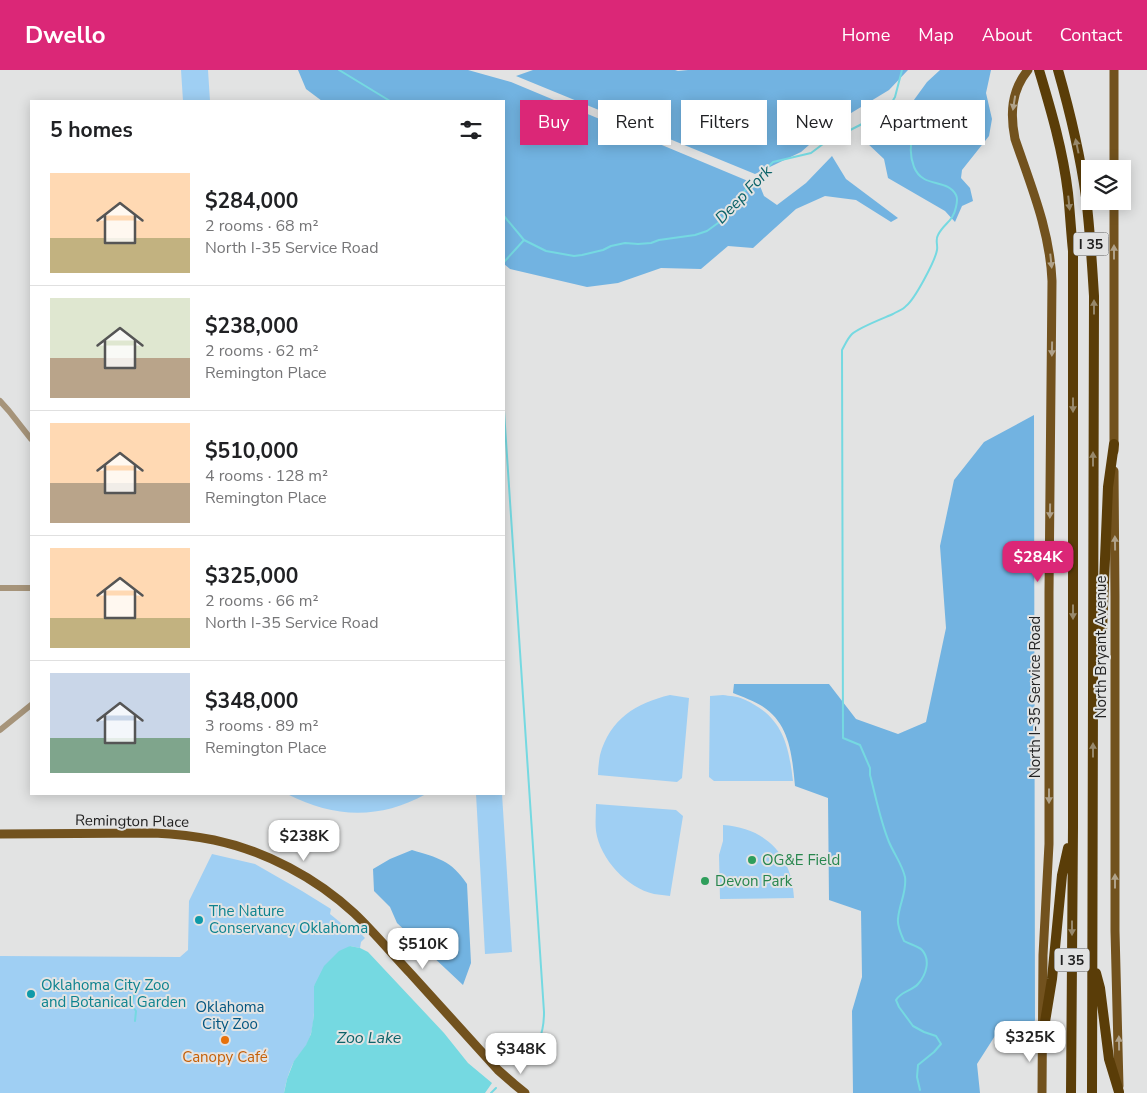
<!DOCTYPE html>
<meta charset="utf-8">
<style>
:root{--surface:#fff;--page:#f6f6f6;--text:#202124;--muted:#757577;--line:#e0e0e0;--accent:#db2777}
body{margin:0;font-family:"Nunito Sans",sans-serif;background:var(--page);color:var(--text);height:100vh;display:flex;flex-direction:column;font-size:19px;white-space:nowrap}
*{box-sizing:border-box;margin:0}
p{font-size:16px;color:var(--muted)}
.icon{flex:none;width:28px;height:28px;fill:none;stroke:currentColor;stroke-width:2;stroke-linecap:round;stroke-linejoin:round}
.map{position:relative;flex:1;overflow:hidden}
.details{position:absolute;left:30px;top:30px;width:475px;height:695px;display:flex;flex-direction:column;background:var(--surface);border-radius:0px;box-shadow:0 2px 12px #0003}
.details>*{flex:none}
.guide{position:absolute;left:520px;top:30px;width:475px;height:45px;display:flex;gap:10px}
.tools{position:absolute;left:1081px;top:90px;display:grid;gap:10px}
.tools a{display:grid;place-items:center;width:50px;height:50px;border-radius:0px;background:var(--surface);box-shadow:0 2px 12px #0003;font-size:25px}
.price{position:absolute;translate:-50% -42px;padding:0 11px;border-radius:10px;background:#fff;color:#222;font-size:16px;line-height:32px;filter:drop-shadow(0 1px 2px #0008)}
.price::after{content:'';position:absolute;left:50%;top:30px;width:15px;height:11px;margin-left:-8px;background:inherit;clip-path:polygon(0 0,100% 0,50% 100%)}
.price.selected{background:var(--accent);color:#fff}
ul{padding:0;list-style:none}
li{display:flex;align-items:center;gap:15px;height:125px;padding:0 20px}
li+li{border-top:1px solid var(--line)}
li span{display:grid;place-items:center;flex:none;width:140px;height:100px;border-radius:0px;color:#555}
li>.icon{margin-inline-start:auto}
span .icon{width:60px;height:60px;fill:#fffc;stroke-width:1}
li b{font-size:21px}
h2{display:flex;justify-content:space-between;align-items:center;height:60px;padding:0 20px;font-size:21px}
.pill{padding:0 18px;border-radius:0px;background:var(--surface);box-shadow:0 2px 12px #0003;font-size:18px;line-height:45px}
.pill.selected{background:var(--accent);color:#fff}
header{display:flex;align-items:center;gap:30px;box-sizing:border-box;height:70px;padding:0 25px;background:var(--accent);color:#fff}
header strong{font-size:24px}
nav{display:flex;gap:28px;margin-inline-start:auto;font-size:18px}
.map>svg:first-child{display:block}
.green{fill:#9fcff3}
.forest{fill:#72b3e1}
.water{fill:#75d9e1}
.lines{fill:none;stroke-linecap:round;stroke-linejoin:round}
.stream{stroke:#75d9e1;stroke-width:2}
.minor{stroke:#a6947a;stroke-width:6}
.major{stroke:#72521e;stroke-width:9}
.highway{stroke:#5a3d08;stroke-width:10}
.oneway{fill:#b0a28a}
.oneway2{fill:#97886b}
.leisure-dot{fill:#2e9e5b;stroke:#e2e3e3;stroke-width:2}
.culture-dot{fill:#0f9aa8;stroke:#e2e3e3;stroke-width:2}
.food-dot{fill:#e8710a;stroke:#e2e3e3;stroke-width:2}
.labels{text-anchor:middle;stroke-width:4;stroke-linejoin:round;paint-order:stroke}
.shield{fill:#e2e3e3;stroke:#5b5b5b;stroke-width:1}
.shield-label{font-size:14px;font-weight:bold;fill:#212121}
.street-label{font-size:15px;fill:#212121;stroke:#e2e3e3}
.leisure-label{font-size:15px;fill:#27864d;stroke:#e2e3e3;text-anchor:start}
.culture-label{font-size:15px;fill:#0d838f;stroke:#e2e3e3;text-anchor:start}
.park-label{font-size:15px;fill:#035681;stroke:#e2e3e3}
.food-label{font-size:15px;fill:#c56008;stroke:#e2e3e3}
.water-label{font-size:16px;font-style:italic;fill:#0c6369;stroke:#e2e3e3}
</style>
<header>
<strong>Dwello</strong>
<nav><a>Home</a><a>Map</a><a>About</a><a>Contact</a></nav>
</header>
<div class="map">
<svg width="1147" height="1023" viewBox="0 0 1147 1023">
<rect width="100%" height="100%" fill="#e2e3e3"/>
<path class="green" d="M181 0H208L210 31H183Z
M670 625 689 628 682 708 677 712 598 705C598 698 599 691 600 685 610 649 636 633 670 625Z
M723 625C729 626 737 626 743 629 746 630 750 632 753 634 784 651 789 678 793 711H714L709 707 710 626Z
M287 724H426C379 750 334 748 287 724Z
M476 724H502L512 882 485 884Z
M596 734 676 740 683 746 670 826C665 825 659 825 654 824 627 818 600 789 596 761 595 752 596 743 596 734Z
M723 755C766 758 792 785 794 828L720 829 719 785 723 771Z
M212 784 255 794 302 821 331 839 330 844 352 862 357 860 365 868 361 872 360 878 350 876 314 916C314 935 316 956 307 974 304 980 299 984 295 990 289 1000 286 1012 284 1023H0V886L180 887 188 880 189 831Z"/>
<path class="forest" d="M298 0H468L511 12 760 116 764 126 777 135 806 113 832 86 846 109 898 148 891 152 856 130 825 126 796 139 753 178 728 176 701 199 661 198 618 213 587 217 510 199 504 194V31H322L306 19Z
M533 0H675L678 1 688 0H908L889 20 833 54 801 82 755 104 516 6Z
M940 0H991L986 23 992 49 989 66 962 100 961 108 970 118 973 131 962 136 955 152 945 141 888 108 884 89 866 72 911 34 927 12Z
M1034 345 1035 950 1029 965 1021 966 1017 958H1000L977 994 980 1023H853L852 941 862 907 861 841 829 830 828 728 795 716C792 685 790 654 762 636 754 631 743 627 733 623L734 614H829L856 649 898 664 926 652 946 558 940 476 954 410 984 372Z
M412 780C438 788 451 790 467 814L471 893 463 915 397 853 390 837 374 821 373 799 390 789Z"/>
<path class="water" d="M350 876 360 878 368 882 444 963 468 993 492 1013 485 1023H284L287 1009 294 991 306 975 311 964 314 945V916L324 896 339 881Z"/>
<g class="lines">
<path class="stream" d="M339 0 390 31
M889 37 892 43 909 45C911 47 913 49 914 51 916 58 913 64 912 70 910 78 911 89 914 97 923 119 947 108 956 125 958 129 957 133 956 137 953 152 944 153 938 165 935 170 938 175 937 180 935 191 915 229 906 236 903 240 897 241 893 244 884 248 858 258 852 264 847 269 845 275 842 280L843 668 860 675 870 698V705C876 727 880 750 889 772 894 784 902 794 905 807 907 822 899 834 898 849 897 856 901 864 904 871 909 874 918 876 922 880 931 890 926 905 918 914 912 921 901 921 896 930L899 937 913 956 924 962 936 966 941 974 934 982 918 995 917 1007 920 1020
M504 146 524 170 546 181 574 186 582 185 603 180 611 176 625 173 638 174 651 173 659 170 695 165 707 161 718 153 734 136 742 124 750 114 773 92 811 83 823 74 862 54 889 37 895 27 902 0
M504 192 524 170
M504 341 544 942C544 959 540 976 527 988
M135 951 136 941 133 937 132 933 136 916
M491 1023 496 1018"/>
<path class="minor" d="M0 331 9 341 31 369
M0 518H31
M0 660 31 635"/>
<path class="major" d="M1028 0C1011 21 1010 44 1015 69 1031 116 1050 161 1052 211L1049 522V774L1043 885 1042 1023
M1114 99V0
M1114 381V131
M1114 401 1115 526V861L1119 1016
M0 764 154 763C174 764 194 766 214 770 266 781 316 808 354 843 374 862 392 884 411 904 440 936 469 968 498 1000L514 1014 525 1023"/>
<path class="highway" d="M1039 0C1051 40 1063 81 1068 123 1070 142 1071 162 1073 181V757L1071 1023
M1058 0C1070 42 1080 84 1086 127 1090 160 1092 193 1094 226L1092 1023
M1098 585 1102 561 1108 417 1114 374
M1096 903 1100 918 1109 989 1119 1022
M1043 964 1052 909 1062 805 1068 778"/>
</g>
<defs><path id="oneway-solid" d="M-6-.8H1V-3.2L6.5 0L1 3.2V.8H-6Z" transform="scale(1.25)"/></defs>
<g class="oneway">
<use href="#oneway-solid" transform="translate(1014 33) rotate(99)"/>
<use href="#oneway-solid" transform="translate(1114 182) rotate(-90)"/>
<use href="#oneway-solid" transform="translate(1051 191) rotate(84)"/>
<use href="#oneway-solid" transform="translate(1052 279) rotate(91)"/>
<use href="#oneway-solid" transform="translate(1050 441) rotate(91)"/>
<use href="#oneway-solid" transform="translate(1115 473) rotate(-91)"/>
<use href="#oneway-solid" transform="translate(1049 726) rotate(90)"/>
<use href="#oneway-solid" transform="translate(1115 811) rotate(-90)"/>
<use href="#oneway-solid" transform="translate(1119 973) rotate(-91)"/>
</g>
<g class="oneway2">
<use href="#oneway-solid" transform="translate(1077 76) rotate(-102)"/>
<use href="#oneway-solid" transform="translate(1069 133) rotate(84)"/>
<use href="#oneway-solid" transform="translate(1094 237) rotate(-90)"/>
<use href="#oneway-solid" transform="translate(1073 335) rotate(90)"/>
<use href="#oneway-solid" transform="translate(1093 389) rotate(-90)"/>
<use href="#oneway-solid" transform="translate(1073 542) rotate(90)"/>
<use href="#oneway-solid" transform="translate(1093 680) rotate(-90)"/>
<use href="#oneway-solid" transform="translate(1072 858) rotate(90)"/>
</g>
<g class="leisure-dot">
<circle cx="752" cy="790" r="5"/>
<circle cx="705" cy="811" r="5"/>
</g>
<g class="culture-dot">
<circle cx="199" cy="850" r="5"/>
<circle cx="31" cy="924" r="5"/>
</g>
<circle class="food-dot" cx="225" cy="970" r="5"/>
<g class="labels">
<g class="shield">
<rect x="1073.5" y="162.5" width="35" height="23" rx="4"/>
<rect x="1054.5" y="878.5" width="35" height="23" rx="4"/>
</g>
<g class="shield-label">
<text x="1091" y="179">I 35</text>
<text x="1072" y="895">I 35</text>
</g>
<g class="street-label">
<text transform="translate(1101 577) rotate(-90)" y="5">North Bryant Avenue</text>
<text transform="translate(1035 627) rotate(-90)" y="5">North I-35 Service Road</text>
<text transform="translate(132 751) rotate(1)" y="5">Remington Place</text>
</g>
<g class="leisure-label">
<text x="762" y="795">OG&amp;E Field</text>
<text x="715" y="816">Devon Park</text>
</g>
<g class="culture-label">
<text x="209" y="846">The Nature<tspan x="209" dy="17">Conservancy Oklahoma</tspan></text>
<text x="41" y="920">Oklahoma City Zoo<tspan x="41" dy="17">and Botanical Garden</tspan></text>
</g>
<g class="park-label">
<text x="230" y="942">Oklahoma<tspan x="230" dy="17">City Zoo</tspan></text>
</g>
<g class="food-label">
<text x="225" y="992">Canopy Café</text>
</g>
<g class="water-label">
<text transform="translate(743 124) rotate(-46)" y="6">Deep Fork</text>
<text x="369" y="973">Zoo Lake</text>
</g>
</g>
</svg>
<div class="tools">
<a><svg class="icon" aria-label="layers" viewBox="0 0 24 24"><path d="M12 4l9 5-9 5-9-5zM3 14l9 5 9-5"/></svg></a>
</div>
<b class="price selected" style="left:1038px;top:513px">$284K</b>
<b class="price" style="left:304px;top:792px">$238K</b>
<b class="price" style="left:423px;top:900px">$510K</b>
<b class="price" style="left:1030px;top:993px">$325K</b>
<b class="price" style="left:521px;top:1005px">$348K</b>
<div class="guide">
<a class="pill selected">Buy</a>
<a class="pill">Rent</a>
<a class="pill">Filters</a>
<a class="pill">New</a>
<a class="pill">Apartment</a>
</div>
<section class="details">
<h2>5 homes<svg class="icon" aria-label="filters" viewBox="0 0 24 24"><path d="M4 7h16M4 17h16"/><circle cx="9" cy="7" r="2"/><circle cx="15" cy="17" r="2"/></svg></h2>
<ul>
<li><span style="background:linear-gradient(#ffd9b3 65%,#c2b280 0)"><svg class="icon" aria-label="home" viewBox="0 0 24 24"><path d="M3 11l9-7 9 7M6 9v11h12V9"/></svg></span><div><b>$284,000</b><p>2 rooms · 68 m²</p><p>North I-35 Service Road</p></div></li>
<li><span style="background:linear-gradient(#dfe7d0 60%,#b9a48a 0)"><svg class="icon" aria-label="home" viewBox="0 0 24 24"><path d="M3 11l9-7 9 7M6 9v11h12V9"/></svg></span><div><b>$238,000</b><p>2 rooms · 62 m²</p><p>Remington Place</p></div></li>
<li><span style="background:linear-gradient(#ffd9b3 60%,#b9a48a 0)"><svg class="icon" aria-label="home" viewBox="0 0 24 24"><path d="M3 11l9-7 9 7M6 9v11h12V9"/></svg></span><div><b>$510,000</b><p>4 rooms · 128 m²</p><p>Remington Place</p></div></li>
<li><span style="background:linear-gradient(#ffd9b3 70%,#c2b280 0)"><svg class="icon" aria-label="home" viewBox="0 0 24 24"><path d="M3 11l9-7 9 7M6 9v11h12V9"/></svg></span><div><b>$325,000</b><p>2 rooms · 66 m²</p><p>North I-35 Service Road</p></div></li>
<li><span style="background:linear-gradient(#c9d6e8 65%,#7fa58c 0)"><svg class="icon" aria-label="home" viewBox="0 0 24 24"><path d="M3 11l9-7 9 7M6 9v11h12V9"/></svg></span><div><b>$348,000</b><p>3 rooms · 89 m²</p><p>Remington Place</p></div></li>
</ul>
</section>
</div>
